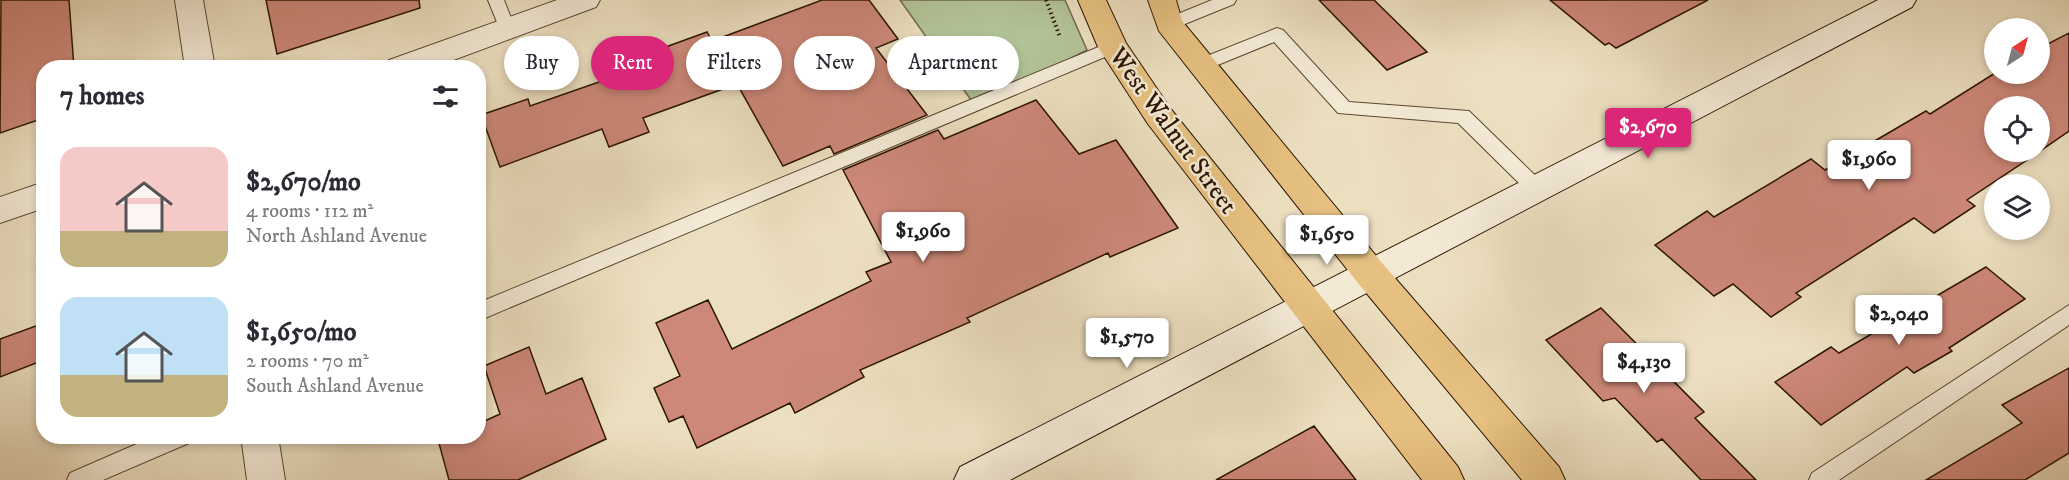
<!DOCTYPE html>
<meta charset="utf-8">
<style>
:root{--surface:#fff;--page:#f2f2f3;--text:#2b2b33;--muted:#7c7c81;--accent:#db2777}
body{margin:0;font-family:"IM FELL DW Pica",serif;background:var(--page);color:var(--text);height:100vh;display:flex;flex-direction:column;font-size:22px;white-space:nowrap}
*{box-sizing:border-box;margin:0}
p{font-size:20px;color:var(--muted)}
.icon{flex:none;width:33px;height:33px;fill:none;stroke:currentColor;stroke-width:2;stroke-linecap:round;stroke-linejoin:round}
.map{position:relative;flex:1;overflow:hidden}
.panel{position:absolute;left:36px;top:60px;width:450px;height:384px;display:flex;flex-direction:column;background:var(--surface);border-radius:24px;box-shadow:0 3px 9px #0003}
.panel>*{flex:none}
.guide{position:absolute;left:504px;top:36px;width:570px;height:54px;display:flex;gap:12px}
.needle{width:39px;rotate:36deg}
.tools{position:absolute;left:1984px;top:18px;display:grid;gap:12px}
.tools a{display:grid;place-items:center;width:66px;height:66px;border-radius:50%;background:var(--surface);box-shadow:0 3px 9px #0003;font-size:30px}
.price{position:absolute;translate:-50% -51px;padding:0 14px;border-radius:6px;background:#fff;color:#222;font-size:20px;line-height:39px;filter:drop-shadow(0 2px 3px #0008)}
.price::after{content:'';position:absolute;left:50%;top:36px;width:18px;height:14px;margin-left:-9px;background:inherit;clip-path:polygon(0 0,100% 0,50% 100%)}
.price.active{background:var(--accent);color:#fff}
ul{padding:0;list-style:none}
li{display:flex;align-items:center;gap:18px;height:150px;padding:0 24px}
li span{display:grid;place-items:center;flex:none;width:168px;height:120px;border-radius:18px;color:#555}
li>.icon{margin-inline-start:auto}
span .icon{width:72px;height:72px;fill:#fffc;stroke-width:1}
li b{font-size:26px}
h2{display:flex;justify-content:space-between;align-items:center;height:72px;padding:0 24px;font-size:26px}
.pill{padding:0 21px;border-radius:27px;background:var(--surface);box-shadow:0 3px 9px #0003;font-size:21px;line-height:54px}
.pill.active{background:var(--accent);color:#fff}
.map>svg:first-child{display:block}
.green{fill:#b2c397;stroke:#6f6c4c;stroke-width:1.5}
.building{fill:#cd8879;stroke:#2c1500;stroke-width:1.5}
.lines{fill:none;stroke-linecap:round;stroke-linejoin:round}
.lane-casing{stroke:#5c4830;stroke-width:2}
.street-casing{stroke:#5c4830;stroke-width:2}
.secondary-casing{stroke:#2c1500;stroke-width:2}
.primary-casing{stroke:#2c1500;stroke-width:2}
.path{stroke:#2c1500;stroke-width:4;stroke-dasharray:1.5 3;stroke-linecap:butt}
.lane{fill:#f3ead6;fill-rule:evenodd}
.street{fill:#f3ead6;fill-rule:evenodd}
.secondary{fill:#f3ead6;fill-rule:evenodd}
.primary{fill:#e6c080;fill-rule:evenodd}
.labels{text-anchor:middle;stroke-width:5;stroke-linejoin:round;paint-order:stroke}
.street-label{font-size:26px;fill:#2c1500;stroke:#f3ead6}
</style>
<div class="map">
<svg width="2069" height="480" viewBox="0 0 2069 480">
<rect width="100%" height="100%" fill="#ecdfc0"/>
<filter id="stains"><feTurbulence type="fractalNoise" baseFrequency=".00333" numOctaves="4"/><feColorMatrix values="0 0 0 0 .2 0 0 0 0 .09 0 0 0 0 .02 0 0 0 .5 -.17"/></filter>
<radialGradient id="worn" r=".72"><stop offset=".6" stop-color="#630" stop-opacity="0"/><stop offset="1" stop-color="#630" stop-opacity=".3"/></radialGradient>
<path class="green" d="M900 0H1065L1087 50 1040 74 971 100Z"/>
<path class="building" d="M1 0H69L74 68H44V118L0 133Z
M266 0H419L420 8 277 54Z
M822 0H869L898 39 876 48 927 115 834 154 830 146 783 166 737 84 643 118 649 132 609 147 602 129 500 167 481 115 528 99 530 106 668 58 663 48 707 32 712 41Z
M1319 0H1374L1427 52 1387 70Z
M1550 0H1708L1616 48 1609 43 1605 45Z
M2069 33V131L2040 151V106H1995V152H2039L1967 200 1975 206 1934 233 1914 218 1796 293 1801 297 1771 317 1733 284 1714 296 1655 245 1707 211 1714 217 1811 159 1825 170 1926 111 1930 114 1995 73 2040 74V48Z
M1036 100 1079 154 1116 140 1178 228 1110 257 1108 253 967 318 970 322 860 370 864 377 795 413 790 403 697 448 683 416 669 422 654 388 680 376 656 323 708 300 732 349 871 281 866 272 891 262 843 170 938 130 944 139Z
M1986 267 2025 299 1949 348 1952 351 1914 373 1907 367 1821 425 1775 382 1831 347 1839 353Z
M1601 308 1704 412 1695 418 1756 480H1701L1662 439 1657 442 1615 398 1603 401 1546 340Z
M44 323V360L0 377V339Z
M529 347 546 394 582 378 606 439 518 480H449L437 436H478V424L500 414 484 366Z
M2069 368V453L2025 480H1926L2022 423 2002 405Z
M1314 426 1356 480H1216Z"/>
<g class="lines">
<defs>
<path id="lane" d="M488 0H504L515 28 513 32H501Z
M1212 0H1236L1234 4 1175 28H1163L1161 24 1163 20Z
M1277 28 1283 30 1349 102 1469 111 1544 184 1546 189 1544 194 1537 196 1530 194 1458 123 1338 113 1274 42 1203 71 1197 70 1194 65 1197 60Z
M1113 41 1122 47 1119 51 478 321V303Z
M2069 305V325L1839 480H1809L1812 473Z
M155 436H192L189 443 103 480H67L70 473Z"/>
<path id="street" d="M175 0H203L215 68H185Z
M557 0H600L596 7 432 68H385L389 60Z
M44 182V208L0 223V197Z
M241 436H278L285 480H247Z"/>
<path id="secondary" d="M1878 0H1916L1912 7 1010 480H954L960 467Z"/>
<path id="primary" d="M1078 0H1106L1126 43 1170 108 1458 467 1464 480H1422L1148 124 1098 47Z
M1148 0H1176L1182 21 1382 263 1559 467 1565 480H1522L1358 283 1159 31Z"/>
</defs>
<use href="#lane" class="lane-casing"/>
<use href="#street" class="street-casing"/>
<use href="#secondary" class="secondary-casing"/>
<use href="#primary" class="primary-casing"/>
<path class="path" d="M1046 0 1060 37"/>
<use href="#lane" class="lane"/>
<use href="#street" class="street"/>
<use href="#secondary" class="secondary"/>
<use href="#primary" class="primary"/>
</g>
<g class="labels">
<g class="street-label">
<text transform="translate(1174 130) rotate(54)" y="9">West Walnut Street</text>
</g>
</g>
<rect width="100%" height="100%" filter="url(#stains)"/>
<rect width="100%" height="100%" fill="url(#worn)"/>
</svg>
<div class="tools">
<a><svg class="needle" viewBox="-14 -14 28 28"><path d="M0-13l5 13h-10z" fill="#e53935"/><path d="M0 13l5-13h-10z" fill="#7c7c81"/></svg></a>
<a><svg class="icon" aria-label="locate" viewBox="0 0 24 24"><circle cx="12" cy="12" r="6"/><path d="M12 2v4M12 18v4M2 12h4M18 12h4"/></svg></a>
<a><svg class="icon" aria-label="layers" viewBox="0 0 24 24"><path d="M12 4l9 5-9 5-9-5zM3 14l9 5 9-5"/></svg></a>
</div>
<b class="price active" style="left:1648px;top:159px">$2,670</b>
<b class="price" style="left:1869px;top:191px">$1,960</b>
<b class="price" style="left:923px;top:263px">$1,960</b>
<b class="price" style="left:1327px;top:266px">$1,650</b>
<b class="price" style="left:1899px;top:346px">$2,040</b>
<b class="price" style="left:1127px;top:369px">$1,570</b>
<b class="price" style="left:1644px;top:394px">$4,130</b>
<div class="guide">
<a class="pill">Buy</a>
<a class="pill active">Rent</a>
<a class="pill">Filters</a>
<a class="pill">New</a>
<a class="pill">Apartment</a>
</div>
<section class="panel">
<h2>7 homes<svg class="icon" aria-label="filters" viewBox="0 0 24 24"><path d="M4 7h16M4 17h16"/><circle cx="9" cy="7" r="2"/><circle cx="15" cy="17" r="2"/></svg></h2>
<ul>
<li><span style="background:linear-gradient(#f6c9c9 70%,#c2b280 0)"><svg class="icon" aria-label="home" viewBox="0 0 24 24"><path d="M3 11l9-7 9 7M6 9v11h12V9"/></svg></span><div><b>$2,670/mo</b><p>4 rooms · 112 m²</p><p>North Ashland Avenue</p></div></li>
<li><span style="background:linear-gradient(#bfe0f5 65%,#c2b280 0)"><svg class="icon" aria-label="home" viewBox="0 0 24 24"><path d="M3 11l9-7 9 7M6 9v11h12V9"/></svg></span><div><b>$1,650/mo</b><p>2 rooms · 70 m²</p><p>South Ashland Avenue</p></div></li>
</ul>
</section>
</div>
